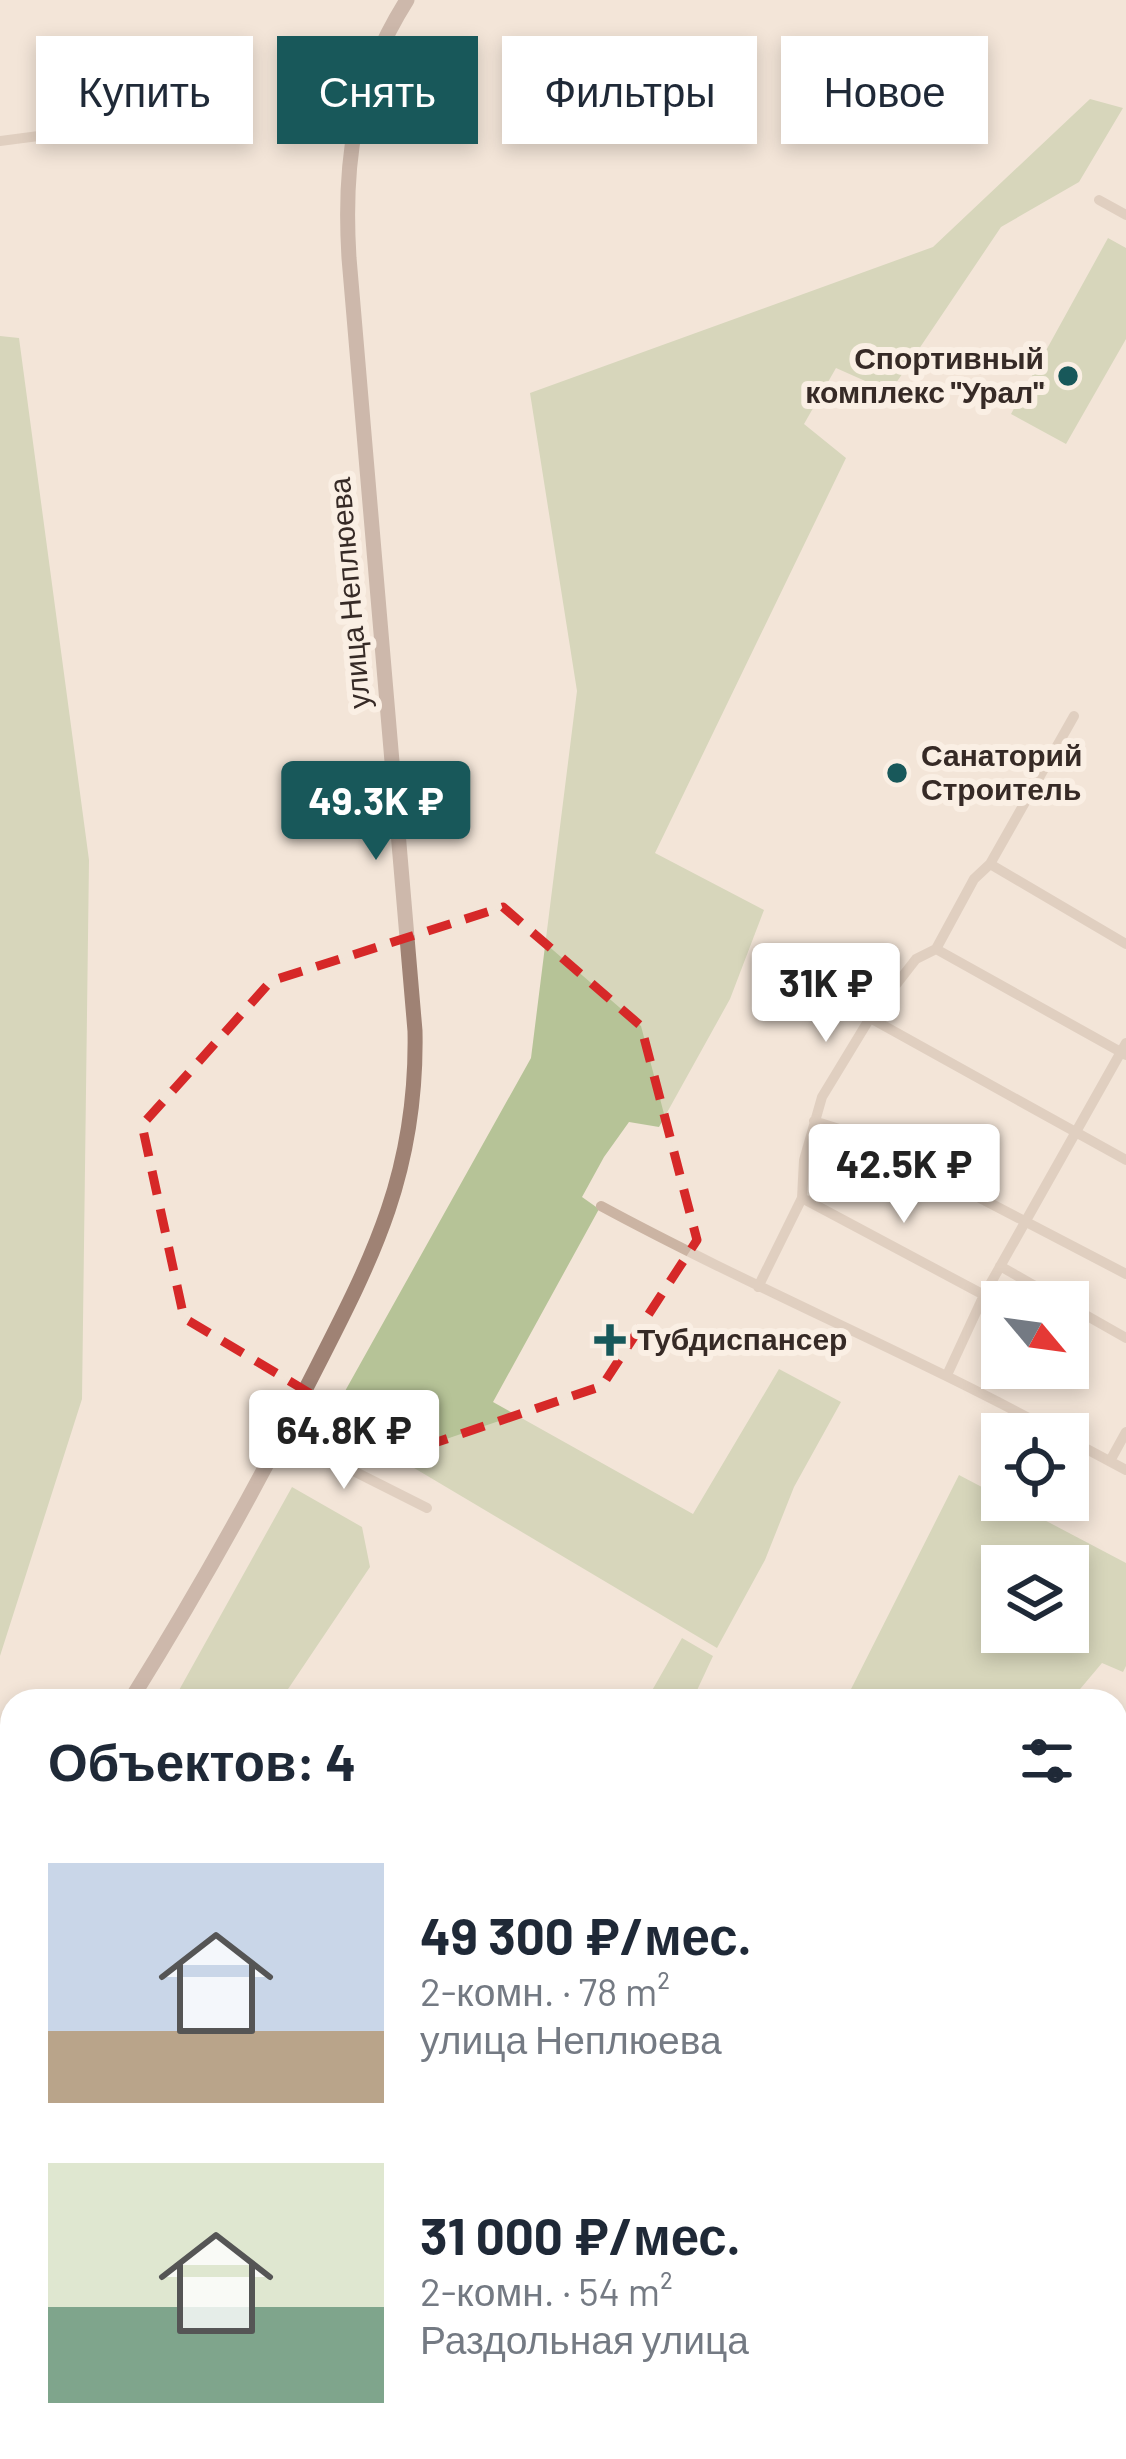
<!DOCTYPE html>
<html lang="ru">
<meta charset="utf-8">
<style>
:root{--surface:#fff;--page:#f2f2f3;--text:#1f2937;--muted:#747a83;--accent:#18585a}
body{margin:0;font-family:Barlow,sans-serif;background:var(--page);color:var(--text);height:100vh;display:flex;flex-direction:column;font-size:45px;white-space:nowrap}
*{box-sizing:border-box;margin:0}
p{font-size:39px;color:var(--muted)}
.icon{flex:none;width:66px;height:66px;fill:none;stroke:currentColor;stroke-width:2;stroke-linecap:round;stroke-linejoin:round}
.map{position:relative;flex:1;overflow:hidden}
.side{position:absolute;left:0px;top:1689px;width:1128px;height:771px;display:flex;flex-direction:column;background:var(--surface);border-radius:36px 36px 0 0;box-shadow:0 6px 18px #0003}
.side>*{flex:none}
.banner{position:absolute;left:36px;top:36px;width:1056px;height:108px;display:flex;gap:24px}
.needle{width:78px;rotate:119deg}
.controls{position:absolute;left:981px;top:1281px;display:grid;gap:24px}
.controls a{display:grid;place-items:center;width:108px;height:108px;border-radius:0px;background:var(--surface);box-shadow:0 6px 18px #0003;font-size:60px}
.price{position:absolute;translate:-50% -102px;padding:0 27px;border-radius:12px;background:#fff;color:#222;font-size:39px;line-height:78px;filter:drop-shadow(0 3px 6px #0008)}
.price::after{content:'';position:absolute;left:50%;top:72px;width:36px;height:27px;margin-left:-18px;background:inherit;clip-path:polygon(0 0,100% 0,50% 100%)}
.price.current{background:var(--accent);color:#fff}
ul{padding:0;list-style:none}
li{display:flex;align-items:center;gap:36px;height:300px;padding:0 48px}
li span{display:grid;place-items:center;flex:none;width:336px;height:240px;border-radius:0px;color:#555}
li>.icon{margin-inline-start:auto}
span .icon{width:144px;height:144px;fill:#fffc;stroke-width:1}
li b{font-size:51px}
h2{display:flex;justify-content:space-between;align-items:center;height:144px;padding:0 48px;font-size:51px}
.chip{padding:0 42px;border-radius:0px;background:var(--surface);box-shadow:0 6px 18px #0003;font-size:42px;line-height:108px}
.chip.current{background:var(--accent);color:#fff}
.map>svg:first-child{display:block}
.green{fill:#b6c397;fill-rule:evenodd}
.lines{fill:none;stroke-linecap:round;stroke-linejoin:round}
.street{stroke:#cbb4a3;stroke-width:10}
.secondary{stroke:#9f8274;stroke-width:15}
.primary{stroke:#796055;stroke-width:16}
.marked{fill:none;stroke:#d62828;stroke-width:9;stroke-dasharray:24 15;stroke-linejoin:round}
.poi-dot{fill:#18585a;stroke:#faefe4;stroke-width:4.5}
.labels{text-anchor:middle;stroke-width:12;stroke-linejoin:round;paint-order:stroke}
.poi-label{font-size:30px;font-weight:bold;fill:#362a26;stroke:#faefe4;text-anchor:start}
.street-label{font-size:30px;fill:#362a26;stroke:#faefe4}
</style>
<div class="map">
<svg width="1126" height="2459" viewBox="0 0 1126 2459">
<rect width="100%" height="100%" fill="#f3e5d8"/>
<path class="green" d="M1090 99 1123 108 1079 182 1001 227 890 392 836 368 804 424 846 458 655 853 764 910 730 999 659 1127 629 1122 604 1157 582 1197 599 1209 493 1402 693 1514 779 1369 841 1402 794 1487 765 1560 717 1648 330 1418 531 1058 577 691 530 393 933 247Z
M1108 238 1126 248V339L1066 444 1011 414Z
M0 336 19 338 89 860 82 1399 0 1656Z
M959 1475 1126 1563V1666L1123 1672 1102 1663 1070 1701 846 1699ZM1002 1566H1068V1632H1002Z
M292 1487 362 1527 370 1567 280 1701H173Z
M682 1638 713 1656 692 1701H646Z
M12 1990V2050L0 2043V2012Z
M1116 2342 1126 2347V2433H1116Z
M196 2448H294L288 2459H208L194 2451Z"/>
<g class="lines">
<path class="street" d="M0 141 245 109
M1099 200 1126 215
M990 864 1126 944
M936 949 1126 1055
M870 1018 1126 1160
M814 1121 861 1136 1126 1274
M802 1198 984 1295
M601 1206C751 1287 909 1353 1059 1434
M1000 1266 1063 1302
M758 1287 802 1198 804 1160 822 1097 870 1018 916 959 936 949 974 879 990 864 1074 716
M1068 1305 1126 1338
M947 1375 984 1295 1126 1043
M282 1435 427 1508
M1068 1439 1126 1470
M1110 1461 1126 1432
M0 2165 12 2146
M0 2219 12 2226
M1116 2269 1126 2250
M422 2448 445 2459
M313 2459 319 2448"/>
<path class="secondary" d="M130 1701C191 1603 248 1503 300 1400 366 1270 418 1182 415 1031L349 258C343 161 354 84 407 0
M0 1904 12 1885
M1116 2331 1126 2337"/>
<path class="primary" d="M1116 2037 1126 2016
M1116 2069 1126 2049
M909 2459 914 2448
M926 2459 931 2448"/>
</g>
<path d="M0 0H1126V2459H0ZM503 907 641 1026 697 1240 602 1386 408 1452 184 1318 142 1125 271 981Z" fill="#f3e5d8" fill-opacity=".55" fill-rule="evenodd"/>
<path class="marked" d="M503 907 641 1026 697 1240 602 1386 408 1452 184 1318 142 1125 271 981Z"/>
<g class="poi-dot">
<circle cx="1068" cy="376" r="12"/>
<circle cx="897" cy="773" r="12"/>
<path d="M604 1322h12v12h12v12h-12v12h-12v-12h-12v-12h12z"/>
</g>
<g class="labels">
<g class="poi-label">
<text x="1044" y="369" text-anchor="end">Спортивный<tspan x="1044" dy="34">комплекс "Урал"</tspan></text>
<text x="921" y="766">Санаторий<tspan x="921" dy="34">Строитель</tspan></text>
<text x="637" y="1350">Тубдиспансер</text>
</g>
<g class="street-label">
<text transform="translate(350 593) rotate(-95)" y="10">улица Неплюева</text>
</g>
</g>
</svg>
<div class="controls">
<a><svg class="needle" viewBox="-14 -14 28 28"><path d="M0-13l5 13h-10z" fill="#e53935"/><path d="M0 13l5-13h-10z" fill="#747a83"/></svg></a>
<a><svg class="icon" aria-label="locate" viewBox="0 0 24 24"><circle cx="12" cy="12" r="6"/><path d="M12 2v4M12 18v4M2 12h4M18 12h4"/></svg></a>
<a><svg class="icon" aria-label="layers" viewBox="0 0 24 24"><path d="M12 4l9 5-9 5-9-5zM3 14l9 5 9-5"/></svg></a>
</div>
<b class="price current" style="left:376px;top:863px">49.3K ₽</b>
<b class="price" style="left:826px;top:1045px">31K ₽</b>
<b class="price" style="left:904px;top:1226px">42.5K ₽</b>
<b class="price" style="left:344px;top:1492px">64.8K ₽</b>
<div class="banner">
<a class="chip">Купить</a>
<a class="chip current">Снять</a>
<a class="chip">Фильтры</a>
<a class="chip">Новое</a>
</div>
<section class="side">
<h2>Объектов: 4<svg class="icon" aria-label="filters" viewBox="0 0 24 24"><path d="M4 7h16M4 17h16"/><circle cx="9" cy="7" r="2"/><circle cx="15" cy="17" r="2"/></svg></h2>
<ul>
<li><span style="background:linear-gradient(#c9d6e8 70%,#b9a48a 0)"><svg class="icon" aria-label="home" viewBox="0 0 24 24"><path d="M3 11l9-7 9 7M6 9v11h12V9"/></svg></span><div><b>49 300 ₽/мес.</b><p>2-комн. · 78 m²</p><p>улица Неплюева</p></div></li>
<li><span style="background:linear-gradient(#dfe7d0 60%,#7fa58c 0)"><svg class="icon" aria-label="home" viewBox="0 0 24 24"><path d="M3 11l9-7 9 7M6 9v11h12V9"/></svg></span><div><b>31 000 ₽/мес.</b><p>2-комн. · 54 m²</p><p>Раздольная улица</p></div></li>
</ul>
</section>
</div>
